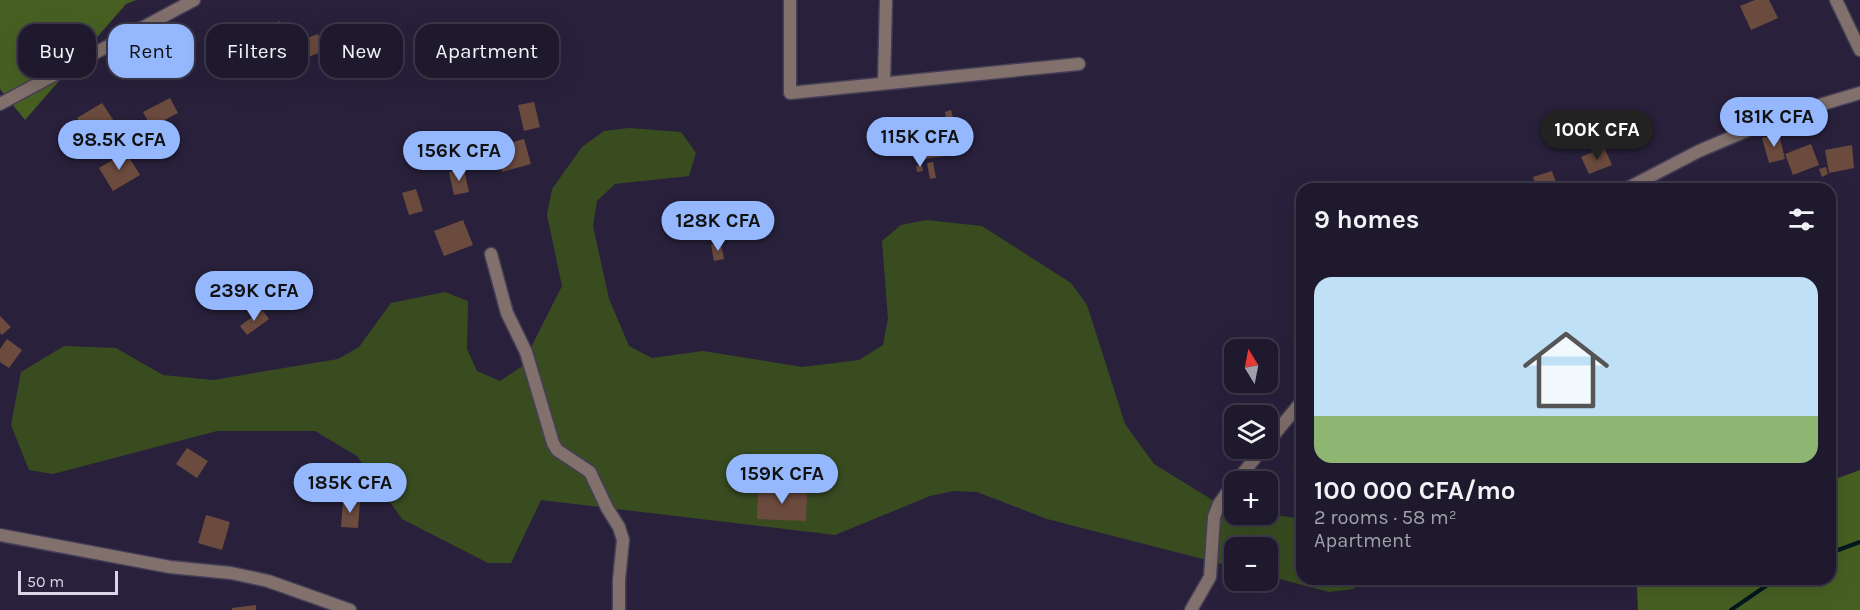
<!DOCTYPE html>
<meta charset="utf-8">
<style>
:root{--surface:#1f192d;--page:#2c2639;--text:#f1f3f6;--muted:#a1a0aa;--line:#3c3849;--accent:#94b7fd}
body{margin:0;font-family:Karla,sans-serif;background:var(--page);color:var(--text);height:100vh;display:flex;flex-direction:column;font-size:22px;white-space:nowrap}
*{box-sizing:border-box;margin:0}
p{font-size:20px;color:var(--muted)}
.icon{flex:none;width:33px;height:33px;fill:none;stroke:currentColor;stroke-width:2;stroke-linecap:round;stroke-linejoin:round}
.map{position:relative;flex:1;overflow:hidden}
.sheet{position:absolute;left:1296px;top:183px;width:540px;height:402px;display:flex;flex-direction:column;background:var(--surface);border-radius:18px;box-shadow:0 6px 24px #0002,0 0 0 2px var(--line)}
.sheet>*{flex:none}
.hud{position:absolute;left:18px;top:24px;width:570px;height:54px;display:flex;gap:12px}
.needle{width:39px;rotate:350deg}
.fabs{position:absolute;left:1224px;top:339px;display:grid;gap:12px}
.fabs a{display:grid;place-items:center;width:54px;height:54px;border-radius:12px;background:var(--surface);box-shadow:0 6px 24px #0002,0 0 0 2px var(--line);font-size:30px}
.scale{position:absolute;left:18px;bottom:15px;width:100px;box-sizing:border-box;padding-left:6px;border:3px solid #d9d4e6;border-top:0;font-size:16px;line-height:21px;white-space:nowrap;color:#d9d4e6;-webkit-text-stroke:4px #29213c;paint-order:stroke}
.price{position:absolute;translate:-50% -51px;padding:0 14px;border-radius:21px;background:var(--accent);color:#111;font-size:20px;line-height:39px;filter:drop-shadow(0 2px 3px #0008)}
.price::after{content:'';position:absolute;left:50%;top:36px;width:18px;height:14px;margin-left:-9px;background:inherit;clip-path:polygon(0 0,100% 0,50% 100%)}
.price.current{background:#222;color:#fff}
ul{padding:0;list-style:none}
li{display:grid;align-content:center;gap:12px;height:318px;padding:0 18px}
li span{display:grid;place-items:center;height:186px;border-radius:18px;color:#555}
li>.icon{margin-inline-start:auto}
span .icon{width:108px;height:108px;fill:#fffc;stroke-width:1}
li b{font-size:26px}
h2{display:flex;justify-content:space-between;align-items:center;height:72px;padding:0 18px;font-size:26px}
.chip{padding:0 21px;border-radius:18px;background:var(--surface);box-shadow:0 6px 24px #0002,0 0 0 2px var(--line);font-size:21px;line-height:54px}
.chip.current{background:var(--accent);color:#111}
.map>svg:first-child{display:block}
.green{fill:#394c20}
.forest{fill:#476022}
.lines{fill:none;stroke-linecap:round;stroke-linejoin:round}
.stream{stroke:#00181e;stroke-width:4}
.building{fill:#6c4b3f}
.street-casing{stroke:#453e57;stroke-width:15}
.street{stroke:#81706c;stroke-width:12}
</style>
<div class="map">
<svg width="1860" height="610" viewBox="0 0 1860 610">
<rect width="100%" height="100%" fill="#29213c"/>
<path class="green" d="M629 128 681 132 696 153 689 176 615 184 597 201 593 226 609 299 629 346 652 358 703 351 802 367 859 360 883 345 888 319 882 241 901 225 926 220 982 226 1071 283 1087 305 1125 424 1154 464 1219 504 1234 507V514H1268L1302 519V579H1357L1354 589 1329 592 1268 576V548H1234V567L1047 519 977 492 954 491 930 496 835 535 541 500 511 563H488L402 519 357 456 315 431H217L53 474 29 470 11 425 21 372 64 346 116 348 163 375 213 380 338 359 359 347 391 303 445 292 468 301 467 349 477 371 500 381 521 367 562 286 547 215 552 189 582 147 604 131Z"/>
<path class="forest" d="M0 0H136L126 4 25 120 0 89Z
M1860 470V610H1638L1637 587 1647 579H1830V481Z"/>
<g class="lines">
<path class="stream" d="M1830 553 1860 542
M1731 610 1776 579"/>
</g>
<path class="building" d="M1755 0H1769L1778 18 1751 30 1740 6Z
M280 21 289 44 268 52 260 29Z
M354 24 359 49 326 55 321 31Z
M318 34 324 51 300 60 294 43Z
M262 42 266 65 237 71 232 46Z
M170 98 178 113 151 127 143 112Z
M534 102 540 127 524 131 518 105Z
M102 103 114 121 88 136 77 118Z
M951 110 953 118 946 119 945 112Z
M908 117 910 132 894 134 892 119Z
M959 123 960 140 949 141 947 124Z
M940 130 945 156 920 160 915 134Z
M1779 134 1785 159 1769 163 1762 138Z
M524 139 531 164 502 172 495 147Z
M1811 144 1819 165 1793 175 1785 154Z
M1852 145 1854 168 1829 173 1825 150Z
M1604 147 1612 165 1589 174 1581 157Z
M126 152 140 175 113 191 99 168Z
M933 162 936 178 930 179 927 163Z
M922 165 923 171 917 172 916 166Z
M1826 167 1828 174 1822 177 1819 169Z
M464 169 469 192 454 195 449 172Z
M1552 171 1558 189H1537L1533 177Z
M416 189 423 211 409 215 402 193Z
M463 220 473 245 444 256 434 231Z
M721 243 724 259 714 261 711 245Z
M262 310 269 319 247 335 240 326Z
M0 316 11 327 2 335 0 333Z
M7 339 22 350 9 368 0 362V349Z
M187 448 208 461 197 478 176 464Z
M758 489 807 490 806 521 757 519Z
M343 501 360 502 358 528 341 527Z
M206 515 230 522 222 550 198 543Z
M256 605V610H232V608Z"/>
<g class="lines">
<defs>
<path id="street" d="M790 0V93L1079 64
M1836 0 1860 50
M884 83 886 0
M0 104 194 0
M1626 189 1699 151 1779 117 1860 93
M491 254 507 313 526 352 553 443 557 450 590 472 607 508 619 527 623 540 619 580V610
M1268 442 1302 401
M1236 482 1263 448
M0 535 170 567 231 573 268 581 350 610
M1191 610 1210 577 1214 517 1219 504 1234 483"/>
</defs>
<use href="#street" class="street-casing"/>
<use href="#street" class="street"/>
</g>
</svg>
<div class="fabs">
<a><svg class="needle" viewBox="-14 -14 28 28"><path d="M0-13l5 13h-10z" fill="#e53935"/><path d="M0 13l5-13h-10z" fill="#a1a0aa"/></svg></a>
<a><svg class="icon" aria-label="layers" viewBox="0 0 24 24"><path d="M12 4l9 5-9 5-9-5zM3 14l9 5 9-5"/></svg></a>
<a>+</a>
<a>−</a>
</div>
<div class="scale">50 m</div>
<b class="price" style="left:1774px;top:148px">181K CFA</b>
<b class="price current" style="left:1597px;top:161px">100K CFA</b>
<b class="price" style="left:920px;top:168px">115K CFA</b>
<b class="price" style="left:119px;top:171px">98.5K CFA</b>
<b class="price" style="left:459px;top:182px">156K CFA</b>
<b class="price" style="left:718px;top:252px">128K CFA</b>
<b class="price" style="left:254px;top:322px">239K CFA</b>
<b class="price" style="left:782px;top:505px">159K CFA</b>
<b class="price" style="left:350px;top:514px">185K CFA</b>
<div class="hud">
<a class="chip">Buy</a>
<a class="chip current">Rent</a>
<a class="chip">Filters</a>
<a class="chip">New</a>
<a class="chip">Apartment</a>
</div>
<section class="sheet">
<h2>9 homes<svg class="icon" aria-label="filters" viewBox="0 0 24 24"><path d="M4 7h16M4 17h16"/><circle cx="9" cy="7" r="2"/><circle cx="15" cy="17" r="2"/></svg></h2>
<ul>
<li><span style="background:linear-gradient(#bfe0f5 75%,#8fb573 0)"><svg class="icon" aria-label="home" viewBox="0 0 24 24"><path d="M3 11l9-7 9 7M6 9v11h12V9"/></svg></span><div><b>100 000 CFA/mo</b><p>2 rooms · 58 m²</p><p>Apartment</p></div></li>
</ul>
</section>
</div>
